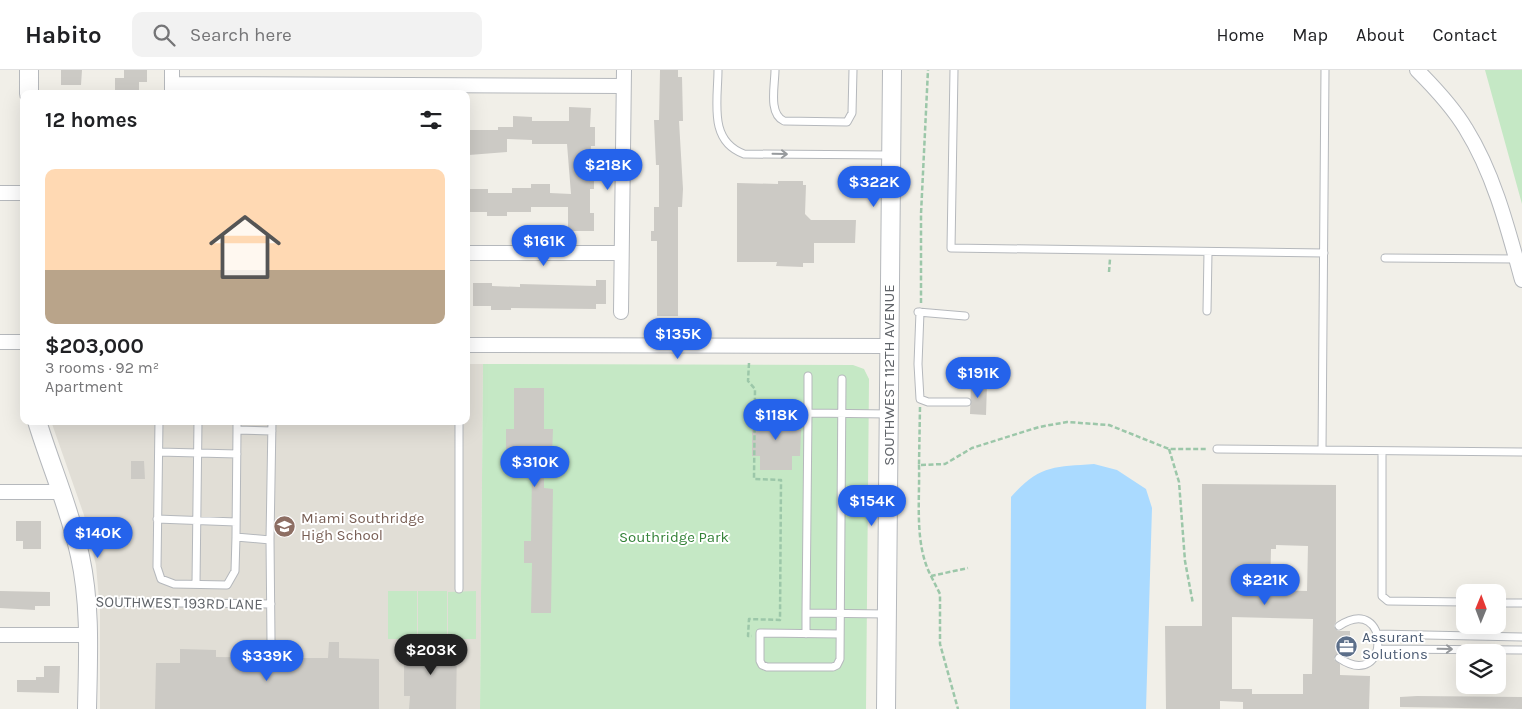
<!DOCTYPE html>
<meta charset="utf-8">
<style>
:root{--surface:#fff;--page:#f2f2f2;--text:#202124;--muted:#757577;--line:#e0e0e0;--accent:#2563eb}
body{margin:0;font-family:Karla,sans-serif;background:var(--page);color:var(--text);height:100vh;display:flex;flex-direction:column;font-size:19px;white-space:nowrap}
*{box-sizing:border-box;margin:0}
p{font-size:16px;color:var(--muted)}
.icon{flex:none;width:28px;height:28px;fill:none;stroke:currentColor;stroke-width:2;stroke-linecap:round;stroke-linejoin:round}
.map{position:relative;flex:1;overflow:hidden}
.side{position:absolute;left:20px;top:20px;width:450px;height:335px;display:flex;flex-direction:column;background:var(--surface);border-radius:10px;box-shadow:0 5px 20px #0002}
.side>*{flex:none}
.needle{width:32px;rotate:1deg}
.tools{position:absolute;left:1456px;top:514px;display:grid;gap:10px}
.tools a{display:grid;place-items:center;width:50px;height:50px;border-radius:10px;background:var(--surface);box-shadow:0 5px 20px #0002;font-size:25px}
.price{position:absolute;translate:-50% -42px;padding:0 11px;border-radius:18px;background:var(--accent);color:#fff;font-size:16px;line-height:32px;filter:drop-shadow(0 1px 2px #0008)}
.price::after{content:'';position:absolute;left:50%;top:30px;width:15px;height:11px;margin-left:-8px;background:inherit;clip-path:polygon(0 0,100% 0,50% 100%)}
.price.current{background:#222;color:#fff}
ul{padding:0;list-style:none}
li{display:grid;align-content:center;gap:10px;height:265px;padding:0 25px}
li+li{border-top:1px solid var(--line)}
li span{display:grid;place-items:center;height:155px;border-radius:10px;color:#555}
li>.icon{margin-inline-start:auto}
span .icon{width:90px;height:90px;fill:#fffc;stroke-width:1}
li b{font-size:21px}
h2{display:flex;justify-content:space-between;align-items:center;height:60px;padding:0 25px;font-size:21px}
header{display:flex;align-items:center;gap:30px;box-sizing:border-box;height:70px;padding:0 25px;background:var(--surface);border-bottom:1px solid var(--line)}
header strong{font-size:24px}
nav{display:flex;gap:28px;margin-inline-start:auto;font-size:18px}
.search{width:350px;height:45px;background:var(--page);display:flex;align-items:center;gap:12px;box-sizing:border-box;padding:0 18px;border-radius:10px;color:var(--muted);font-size:19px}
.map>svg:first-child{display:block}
.education{fill:#e1ded6}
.green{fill:#c5e8c5}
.water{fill:#aadaff}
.building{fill:#cccac5;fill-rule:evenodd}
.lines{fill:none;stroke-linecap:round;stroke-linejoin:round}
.service-casing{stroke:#b5b8bc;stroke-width:9}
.minor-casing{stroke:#b5b8bc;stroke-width:16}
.tertiary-casing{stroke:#b5b8bc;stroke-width:20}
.path{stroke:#9cc7a9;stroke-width:2.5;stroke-dasharray:5 2.5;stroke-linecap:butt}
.service{stroke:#fff;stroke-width:7}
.minor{stroke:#fff;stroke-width:14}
.tertiary{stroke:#fff;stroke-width:18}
.oneway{stroke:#979a9d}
.labels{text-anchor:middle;stroke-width:4;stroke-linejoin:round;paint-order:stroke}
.street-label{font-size:15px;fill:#5f6368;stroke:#fff}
.education-label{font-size:15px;fill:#785e54;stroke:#fff;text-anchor:start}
.park-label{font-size:15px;fill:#348238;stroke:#fff}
.service-label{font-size:15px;fill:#4e5e75;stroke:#fff;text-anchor:start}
</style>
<header>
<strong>Habito</strong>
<div class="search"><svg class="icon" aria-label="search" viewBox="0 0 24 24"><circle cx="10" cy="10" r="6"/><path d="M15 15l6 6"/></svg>Search here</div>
<nav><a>Home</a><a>Map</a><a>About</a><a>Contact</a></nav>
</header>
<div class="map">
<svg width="1522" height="639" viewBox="0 0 1522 639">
<rect width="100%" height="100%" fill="#f1efe8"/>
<path class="education" d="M466 294H483L480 639H100V541L96 495 84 445 51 351H466Z"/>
<path class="green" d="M1485 0H1522V134Z
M483 294 853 295 864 299 869 309 866 639H480Z
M388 521H417V569H388Z
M418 521H447V569H418Z
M476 521V569H448V522Z"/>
<path class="water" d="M1094 394 1117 400 1146 419 1152 438 1146 639H1010L1011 427C1039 395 1054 397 1094 394Z"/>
<path class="building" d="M61 0H82L81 15H61Z
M124 0H147V12H139V24H115V8H124Z
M660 0H678V7H682L683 51H679L683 119 682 137H678V246H657V171H651V161H654V137H659V95H656L654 50H659Z
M569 37 591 38 590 57H595V76H591L590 100H594V119H590V143H594V161H568V137H531V142H507V146H487V142H469V119H488V123H512V118H531V114H550V123L571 124 567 74H532V70L507 69V82L469 85V60H498V57H513V46L532 47V51H569Z
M778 111H803V115H806L805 144 811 150H856L855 173H814V193H803V197L776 196 777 192H737V113L778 114Z
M596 210H606V234H596V239L511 238V240H491V236H473V213H492V216L520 217V214L596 216Z
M971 313 987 314 986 345 970 344Z
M514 318H544V359H553L552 385H544V418L553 419 551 543H531L532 493H524V471H531L532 401H514V386H506V359H514Z
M760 341 793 342V360H801L800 386H792V400H760V386H752V360H760Z
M131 391H144L145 409H131Z
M1202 414 1336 415V552L1334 556 1338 561H1350V583H1338L1334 589 1340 594V605L1370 606 1369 639H1243V632L1220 631V639H1166L1165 556H1202ZM1276 475 1308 476 1307 521 1270 520 1271 479H1276ZM1232 547 1313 549 1312 604H1303V624H1252V619H1232Z
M16 451H41V479H23V471H16Z
M0 521 50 522V536H35V540L0 538Z
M329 572H339V588L379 589V639H155L156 593H180V579L216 580V587L285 588V581H300V588H328Z
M404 574 457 575 456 639H409L410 626H404Z
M44 596H60L59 623 17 622V610H36V607H44Z
M1417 626 1522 627V639L1400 637V627Z"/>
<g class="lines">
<defs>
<path id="service" d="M718 0C718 31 708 71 744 84L891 85
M775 0C775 15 768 44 784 51L847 52 852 43 853 0
M954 0 951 178 1324 183
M1385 188 1516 189
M1207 241 1208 182
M918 242 965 246
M920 242 918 294 920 329 928 332H967
M808 343V306
M159 351 157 497 161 509 174 514 227 515 235 501 236 467 270 470
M237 351V360L272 361
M459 351V519
M1217 379 1522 382
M1322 379 1325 0
M1382 381V526L1388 531 1465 532
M159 382 237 384
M157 449 236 452
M236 467 237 360
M196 514 198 351
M87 532 271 534
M1498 533H1522
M806 543V564
M887 544 806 543 808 343 889 344
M840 564 760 563V591L762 595 767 597H833L837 595 840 589 842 309
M1377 564 1522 567
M271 570 270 470 272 351
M1379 579 1522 580
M1339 588C1391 623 1391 522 1339 556"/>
<path id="minor" d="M1417 0C1435 18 1453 37 1466 59 1494 104 1508 159 1522 210
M172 14 623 16
M172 24V0
M0 123H24
M466 183H621
M621 242 624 0
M0 272H24
M466 275 890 276
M0 422H63
M0 565H88"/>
<path id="tertiary" d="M29 24V0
M37 351C51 397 70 439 80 486 91 536 88 588 87 639
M886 639 892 0"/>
</defs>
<use href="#service" class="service-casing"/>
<use href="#minor" class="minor-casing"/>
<use href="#tertiary" class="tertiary-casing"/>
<path class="path" d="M1109 202 1110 189
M921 233V144L928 0
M749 293 748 311 755 319 754 409 781 410 780 550 749 549 748 566H752
M920 337 919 395 945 394 972 378 1039 357 1067 352 1109 355 1169 379H1208
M1169 379 1179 412 1185 491 1193 534
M919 395C920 430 914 474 931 506L968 498
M931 506 940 524V574L958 639"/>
<use href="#service" class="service"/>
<use href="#minor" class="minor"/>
<use href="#tertiary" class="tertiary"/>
</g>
<defs><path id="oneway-shaft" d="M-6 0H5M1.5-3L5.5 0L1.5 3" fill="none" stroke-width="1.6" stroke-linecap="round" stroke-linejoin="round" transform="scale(1.25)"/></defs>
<g class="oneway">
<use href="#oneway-shaft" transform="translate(780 84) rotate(1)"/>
<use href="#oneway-shaft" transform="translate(1445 579) rotate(1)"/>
</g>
<defs>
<symbol id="school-disc" viewBox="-11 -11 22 22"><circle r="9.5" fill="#8d6e63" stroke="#fff"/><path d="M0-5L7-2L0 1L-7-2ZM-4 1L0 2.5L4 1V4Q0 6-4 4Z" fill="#fff"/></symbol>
<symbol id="office-disc" viewBox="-11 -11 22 22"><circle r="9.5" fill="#5c6f8a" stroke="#fff"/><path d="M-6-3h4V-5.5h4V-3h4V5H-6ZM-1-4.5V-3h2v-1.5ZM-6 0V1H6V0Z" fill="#fff"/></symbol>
</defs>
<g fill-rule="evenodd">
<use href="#school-disc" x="272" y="444" width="25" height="25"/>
<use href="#office-disc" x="1334" y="564" width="25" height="25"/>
</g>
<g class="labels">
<g class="street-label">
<text transform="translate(889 305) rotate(-90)" y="5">SOUTHWEST 112TH AVENUE</text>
<text transform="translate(179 533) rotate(1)" y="5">SOUTHWEST 193RD LANE</text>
</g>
<g class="education-label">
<text x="301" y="453">Miami Southridge<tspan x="301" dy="17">High School</tspan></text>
</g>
<g class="park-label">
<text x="674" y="472">Southridge Park</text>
</g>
<g class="service-label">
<text x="1362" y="572">Assurant<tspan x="1362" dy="17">Solutions</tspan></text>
</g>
</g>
</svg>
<div class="tools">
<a><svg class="needle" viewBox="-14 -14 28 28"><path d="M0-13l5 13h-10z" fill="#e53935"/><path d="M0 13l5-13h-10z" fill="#757577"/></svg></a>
<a><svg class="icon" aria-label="layers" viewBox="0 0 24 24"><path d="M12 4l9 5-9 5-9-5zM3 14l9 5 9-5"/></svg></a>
</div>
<b class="price" style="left:608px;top:121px">$218K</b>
<b class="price" style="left:874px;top:138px">$322K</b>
<b class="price" style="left:544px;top:197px">$161K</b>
<b class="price" style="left:678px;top:290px">$135K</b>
<b class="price" style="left:978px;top:329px">$191K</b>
<b class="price" style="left:776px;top:371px">$118K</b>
<b class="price" style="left:535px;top:418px">$310K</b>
<b class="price" style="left:872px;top:457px">$154K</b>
<b class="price" style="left:98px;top:489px">$140K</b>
<b class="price" style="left:1265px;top:536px">$221K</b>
<b class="price current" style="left:431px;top:606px">$203K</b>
<b class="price" style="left:267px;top:612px">$339K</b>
<section class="side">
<h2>12 homes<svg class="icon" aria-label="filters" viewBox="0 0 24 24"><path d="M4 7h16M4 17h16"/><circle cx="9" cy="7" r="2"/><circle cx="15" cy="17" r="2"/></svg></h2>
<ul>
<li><span style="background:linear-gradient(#ffd9b3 65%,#b9a48a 0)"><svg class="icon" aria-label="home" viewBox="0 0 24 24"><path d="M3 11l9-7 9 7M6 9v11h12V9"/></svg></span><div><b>$203,000</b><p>3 rooms · 92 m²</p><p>Apartment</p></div></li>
</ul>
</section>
</div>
